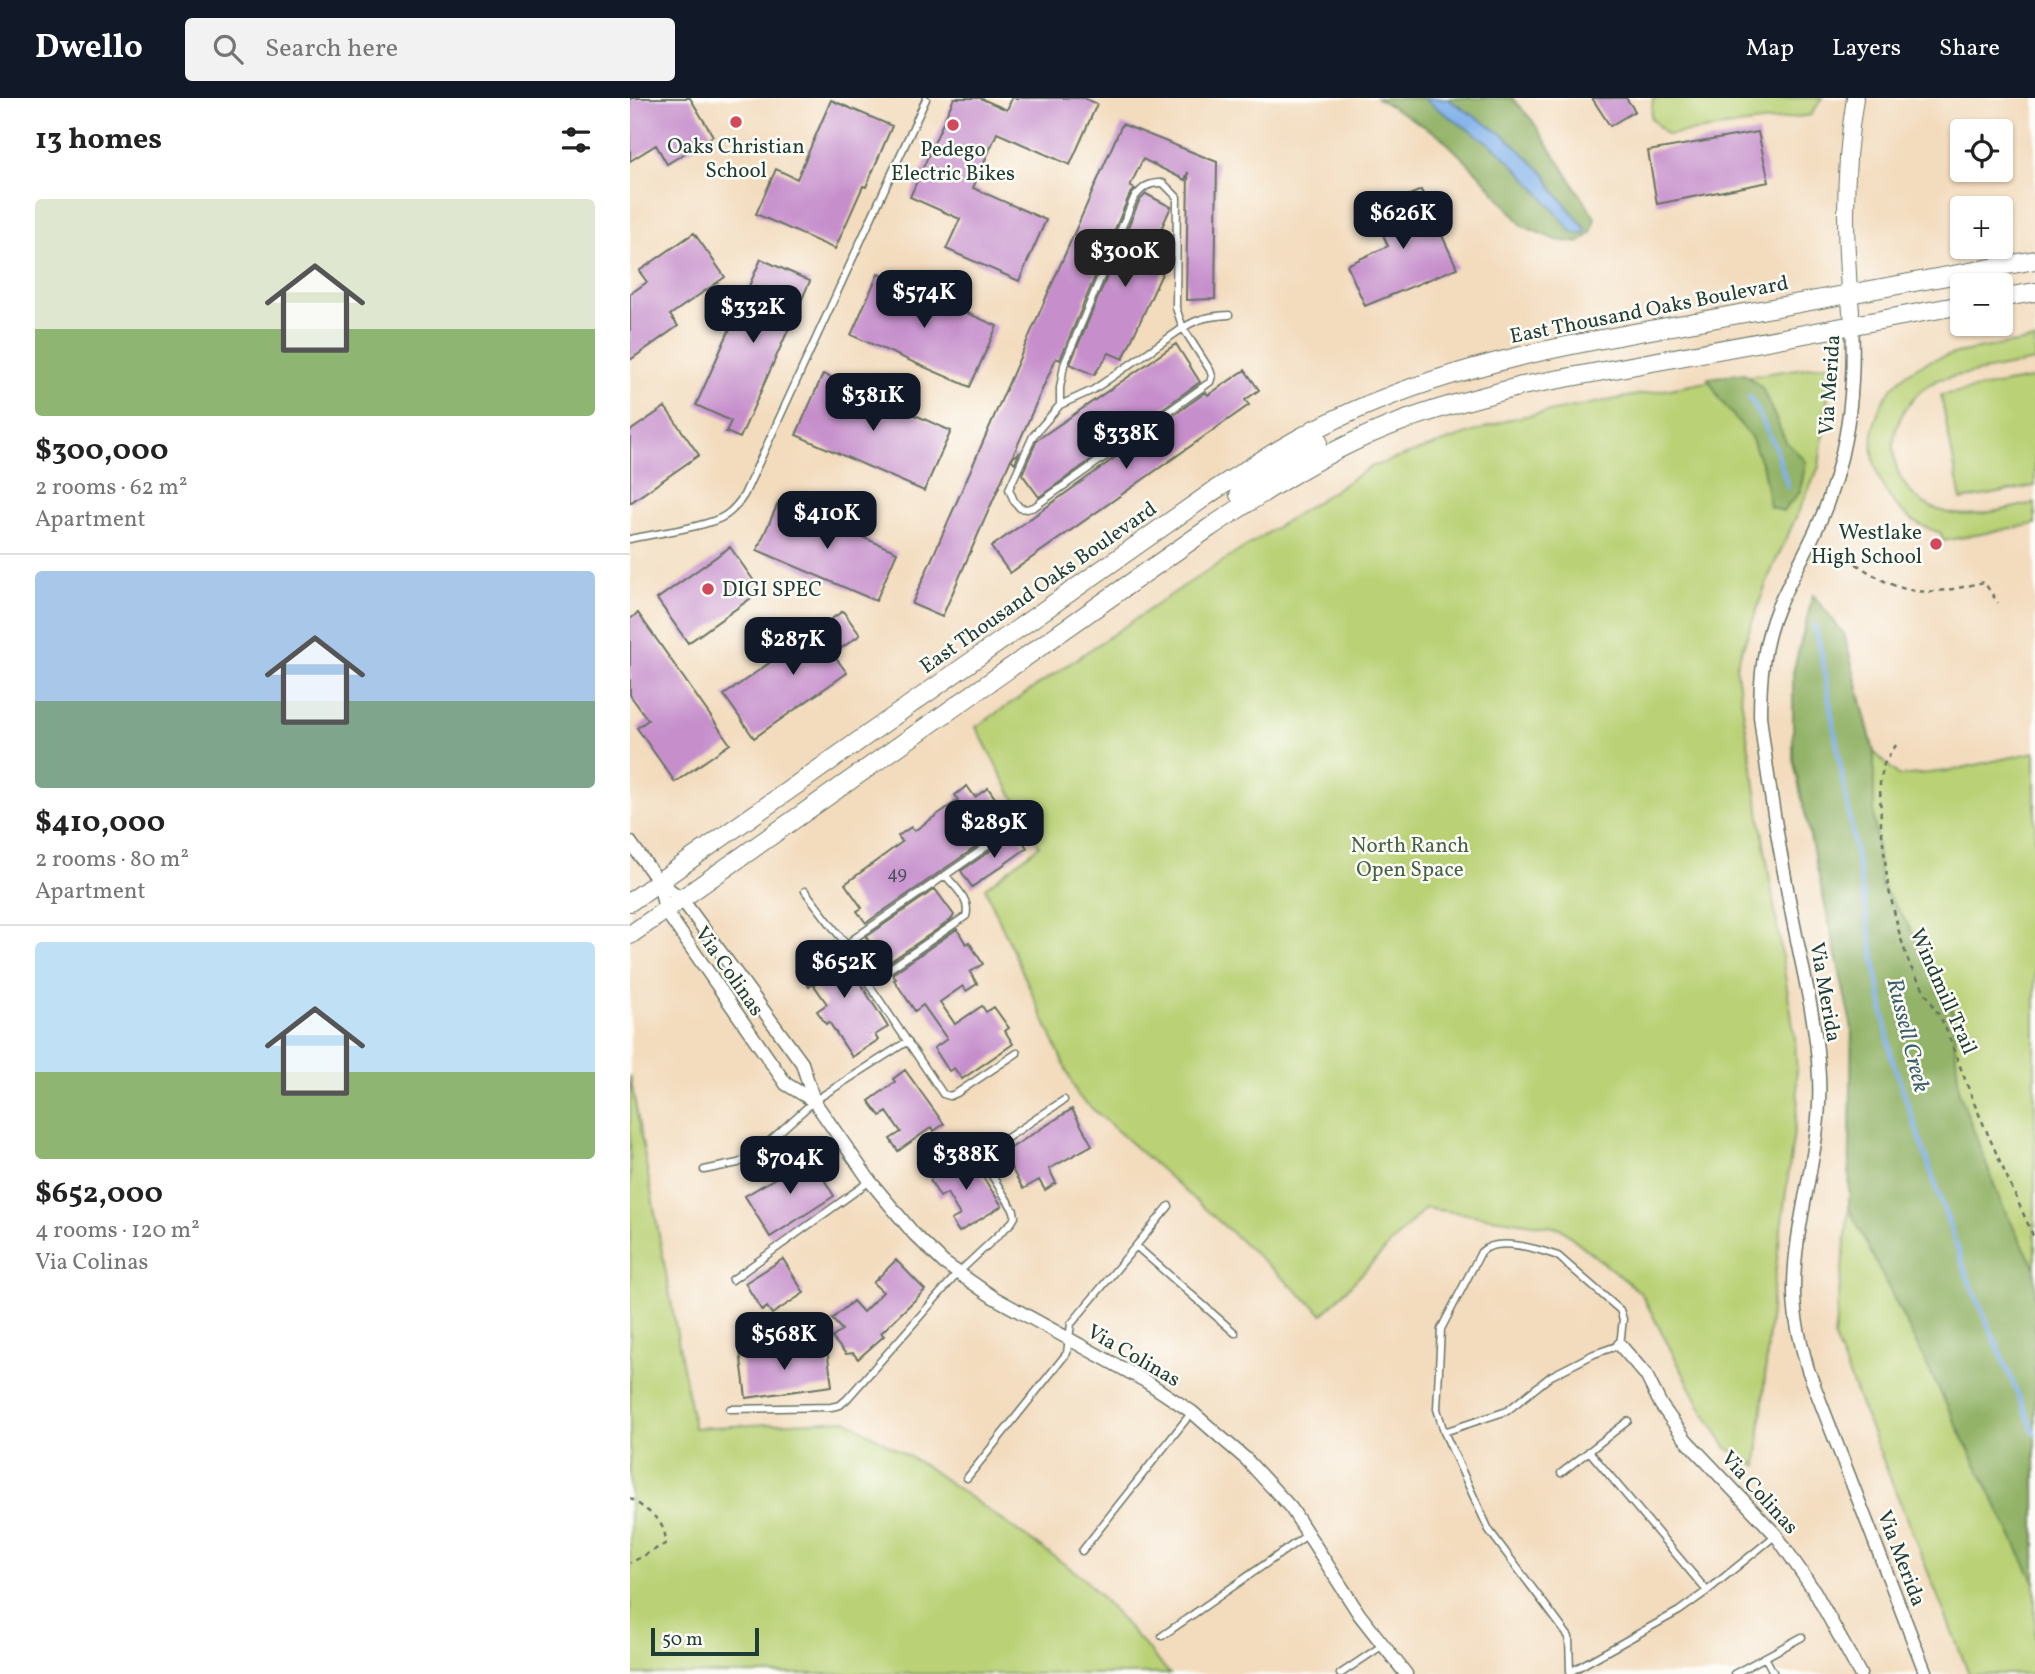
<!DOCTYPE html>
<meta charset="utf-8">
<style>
:root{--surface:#fff;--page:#f2f2f2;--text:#222;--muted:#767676;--line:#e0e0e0;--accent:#111827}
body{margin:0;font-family:Vollkorn,serif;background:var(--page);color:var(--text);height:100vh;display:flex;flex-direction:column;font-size:26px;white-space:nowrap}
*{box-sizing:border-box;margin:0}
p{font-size:23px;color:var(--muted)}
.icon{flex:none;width:38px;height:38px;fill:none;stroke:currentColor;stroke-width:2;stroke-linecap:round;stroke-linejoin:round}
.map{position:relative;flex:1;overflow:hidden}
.sheet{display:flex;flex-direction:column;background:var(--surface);width:630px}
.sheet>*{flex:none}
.fabs{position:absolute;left:1320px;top:21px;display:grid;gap:14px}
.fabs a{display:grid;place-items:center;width:63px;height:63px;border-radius:7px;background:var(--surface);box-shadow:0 2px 5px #0004;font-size:35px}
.scale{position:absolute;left:21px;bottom:18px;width:108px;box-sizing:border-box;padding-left:7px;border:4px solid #1f3d34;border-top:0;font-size:19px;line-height:24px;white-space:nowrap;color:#1f3d34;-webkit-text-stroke:5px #fdfcf7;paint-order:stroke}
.price{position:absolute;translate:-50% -60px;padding:0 16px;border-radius:14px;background:var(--accent);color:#fff;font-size:23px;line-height:46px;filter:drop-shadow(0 2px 4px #0008)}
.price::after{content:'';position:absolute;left:50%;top:42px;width:21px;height:16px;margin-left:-10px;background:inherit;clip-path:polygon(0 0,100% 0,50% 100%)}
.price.selected{background:#222;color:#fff}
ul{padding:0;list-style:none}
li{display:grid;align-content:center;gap:14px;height:371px;padding:0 35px}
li+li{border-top:2px solid var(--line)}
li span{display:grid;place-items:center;height:217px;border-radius:7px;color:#555}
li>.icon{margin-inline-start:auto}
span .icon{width:126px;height:126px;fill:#fffc;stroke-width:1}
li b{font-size:30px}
h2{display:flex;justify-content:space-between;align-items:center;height:84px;padding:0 35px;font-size:30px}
header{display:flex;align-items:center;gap:42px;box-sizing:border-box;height:98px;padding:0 35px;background:var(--accent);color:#fff}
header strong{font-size:33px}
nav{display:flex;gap:38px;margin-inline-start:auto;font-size:24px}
.search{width:490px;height:63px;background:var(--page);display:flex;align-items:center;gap:18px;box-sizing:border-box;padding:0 24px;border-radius:7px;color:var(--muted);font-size:26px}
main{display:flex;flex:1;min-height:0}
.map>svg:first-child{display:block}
.green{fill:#bad176;stroke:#6c8755;stroke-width:2}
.forest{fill:#93b367;stroke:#59784e;stroke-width:2}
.water{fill:#80b1eb;stroke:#507790;stroke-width:2}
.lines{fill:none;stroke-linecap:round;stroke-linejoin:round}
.stream{stroke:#80b1eb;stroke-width:4.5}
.building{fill:#c68fcc}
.service-casing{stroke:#697464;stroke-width:9}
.minor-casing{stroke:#697464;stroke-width:15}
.tertiary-casing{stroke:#697464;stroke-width:18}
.secondary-casing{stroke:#697464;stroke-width:20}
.path{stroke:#697464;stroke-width:2.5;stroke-dasharray:5 5;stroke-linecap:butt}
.service{stroke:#fff;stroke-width:6}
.minor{stroke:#fff;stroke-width:12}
.tertiary{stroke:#fff;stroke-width:16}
.secondary{stroke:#fff;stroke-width:18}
.poi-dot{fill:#d1495b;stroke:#fdfcf7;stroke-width:2.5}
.labels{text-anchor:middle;stroke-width:5;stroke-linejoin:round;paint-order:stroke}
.number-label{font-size:18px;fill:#49525a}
.poi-label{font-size:21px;fill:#1f3d34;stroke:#fdfcf7}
.street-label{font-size:21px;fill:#1f3d34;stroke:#fdfcf7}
.park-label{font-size:21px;fill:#466244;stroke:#fdfcf7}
.water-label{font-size:23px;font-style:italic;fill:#3c606b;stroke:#fdfcf7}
</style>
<header>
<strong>Dwello</strong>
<div class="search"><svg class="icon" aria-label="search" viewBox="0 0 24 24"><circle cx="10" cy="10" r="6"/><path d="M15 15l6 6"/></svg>Search here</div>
<nav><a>Map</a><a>Layers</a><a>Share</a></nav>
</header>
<main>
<section class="sheet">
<h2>13 homes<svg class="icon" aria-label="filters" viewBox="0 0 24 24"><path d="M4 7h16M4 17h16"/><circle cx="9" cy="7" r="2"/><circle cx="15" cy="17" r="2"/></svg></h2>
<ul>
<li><span style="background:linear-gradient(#dfe7d0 60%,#8fb573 0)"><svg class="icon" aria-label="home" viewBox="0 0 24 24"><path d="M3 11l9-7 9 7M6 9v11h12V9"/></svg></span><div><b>$300,000</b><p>2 rooms · 62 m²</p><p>Apartment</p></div></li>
<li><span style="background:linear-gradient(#a9c7e8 60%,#7fa58c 0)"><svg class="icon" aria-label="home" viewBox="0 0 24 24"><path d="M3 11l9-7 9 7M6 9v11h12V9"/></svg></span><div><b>$410,000</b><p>2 rooms · 80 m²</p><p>Apartment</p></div></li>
<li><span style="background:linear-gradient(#bfe0f5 60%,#8fb573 0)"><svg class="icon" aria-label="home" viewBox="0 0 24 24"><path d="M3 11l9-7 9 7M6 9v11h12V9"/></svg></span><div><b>$652,000</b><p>4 rooms · 120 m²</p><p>Via Colinas</p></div></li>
</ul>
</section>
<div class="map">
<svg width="1405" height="1576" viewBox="0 0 1405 1576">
<rect width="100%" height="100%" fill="#fdfcf7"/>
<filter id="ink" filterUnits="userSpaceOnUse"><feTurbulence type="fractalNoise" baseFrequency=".0143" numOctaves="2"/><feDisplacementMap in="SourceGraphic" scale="14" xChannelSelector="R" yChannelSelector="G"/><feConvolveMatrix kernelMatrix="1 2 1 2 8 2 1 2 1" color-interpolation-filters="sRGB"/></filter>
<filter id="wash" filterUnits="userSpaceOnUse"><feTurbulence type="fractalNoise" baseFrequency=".00686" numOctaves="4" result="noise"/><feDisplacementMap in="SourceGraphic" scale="28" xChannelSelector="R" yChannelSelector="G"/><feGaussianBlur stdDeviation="1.57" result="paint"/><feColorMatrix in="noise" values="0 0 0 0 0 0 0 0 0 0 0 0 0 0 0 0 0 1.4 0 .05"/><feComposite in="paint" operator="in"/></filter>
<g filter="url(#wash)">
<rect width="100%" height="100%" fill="#f3dbbd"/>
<path class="green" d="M1023 0H1192L1181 17 1037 37 1021 20Z
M1405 242V263L1310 281C1249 308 1246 396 1315 414 1343 422 1377 410 1405 405V426L1313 443 1311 435C1233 413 1216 309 1289 268 1318 252 1372 248 1405 242Z
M1202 266 1189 369 1140 476 1106 568 1165 940 1168 1003 1142 1200 1127 1368 1097 1350 1072 1311 1011 1195 930 1130 795 1110 693 1216 448 998 355 790 409 748 346 629 554 488 741 369 881 321 1071 285Z
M1405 280V388L1331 402 1311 297Z
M1183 497 1214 536 1244 654 1269 678 1318 673 1405 654V1576H1339L1204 1240 1219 1110 1222 930 1163 660V575Z
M0 977 64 1330 216 1322 297 1369 454 1480 540 1576H0Z"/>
<path class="forest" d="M747 0H882L902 22 965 120 961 135 949 145 926 142 893 128 850 77 809 37Z
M1114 275 1132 290 1156 344 1176 363 1170 394 1153 413 1140 409 1133 370 1121 339 1090 302 1078 280Z
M1183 497 1214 536 1244 654V721L1251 787 1277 825 1322 910 1329 994 1371 1105 1405 1170V1485L1219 1110 1222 930 1163 660V575Z"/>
<path class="water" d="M794 0H816L874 37 917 78 922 90 956 131 955 136 943 135C918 106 895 75 865 50 842 32 816 19 794 0Z"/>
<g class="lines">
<path class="stream" d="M1120 299 1145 348 1158 389
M1184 527 1189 544 1261 958 1337 1178 1405 1336"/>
</g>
<g id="blocks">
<path class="building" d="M0 0H60L83 38 37 66 26 47 0 63Z
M324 0H350L377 12 382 0H454L467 6 440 67 367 35 343 90 416 122 389 183 316 151 330 121 280 99Z
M962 0H996L1005 13 980 28Z
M201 2 262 28 236 89 233 88 205 151 126 116 146 71 167 81Z
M492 26 587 64 585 201 556 202 558 74 555 82 513 61 500 88 505 91 499 98 430 262 426 260 382 360 389 355 385 365 381 361 312 519 282 506Z
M1128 34 1139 84 1027 106 1018 53Z
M791 92 827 170 735 208 717 167 758 148 743 113Z
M516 96 541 109 522 151 540 158 493 261 479 255 464 277 440 266 509 103Z
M64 135 95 179 40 217 48 228 0 262V196L17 184 9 173Z
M131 161 180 183 110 340 96 334 101 323 66 307Z
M248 176 367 228 340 289 221 237Z
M546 246 570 284 409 399 392 376 407 342Z
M615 272 629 292 615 302 619 307 380 475 361 449 576 294 578 297Z
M193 276 321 333 294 393 166 337Z
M35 309 69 357 0 405V333Z
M149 403 267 454 246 503 127 452Z
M100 449 131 493 58 545 27 501Z
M213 513 230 537 203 556 217 575 124 640 94 597Z
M8 515 100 646 45 684 7 630 18 622 0 597V521Z
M337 688 345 699 358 690 372 710 368 713 378 727 236 825 227 813 232 810 215 786 272 744 268 738 281 729 284 733 328 702 325 697Z
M385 736 388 741 390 739 397 750 342 789 331 773Z
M305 791 324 817 321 822 255 867 236 839Z
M327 831 336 846 339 844 353 866 340 874 347 886 336 893 333 888 310 904 325 926 352 908 356 914 364 909 379 930 375 933 383 946 332 981 324 970 319 973 304 950 317 941 293 907 285 913 264 882 266 881 262 876Z
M204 844 258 929 245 937 248 942 222 959 199 924 196 926 187 913 197 906 183 886 179 889 168 872 193 856 191 853Z
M275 972 314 1026 304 1033 302 1029 268 1053 260 1041 271 1034 257 1014 250 1018 239 1003 265 984 263 981Z
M442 1011 462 1047 419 1071 426 1085 415 1092 409 1082 393 1091 373 1055Z
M336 1054 372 1108 329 1134 321 1122 330 1117 317 1095 310 1099 300 1082 325 1067 322 1062Z
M178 1055 204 1098 140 1139 115 1098 164 1069 162 1065Z
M153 1161 174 1195 142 1216 137 1209 132 1213 115 1185Z
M266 1162 295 1192 251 1235 254 1238 228 1261 223 1255 216 1256 202 1240 212 1232 202 1221 223 1203 233 1214 253 1194 243 1185Z
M140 1249 141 1258 197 1251 202 1288 116 1300 110 1253Z"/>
</g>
</g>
<g filter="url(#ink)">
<use href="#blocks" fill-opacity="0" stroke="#697464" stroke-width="2"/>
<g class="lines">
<defs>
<path id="service" d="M430 307V290L434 267 504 100C513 89 519 84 533 85L547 99 546 210 553 230 580 272 582 278 580 284 404 409 397 411 390 410 384 403 379 391 403 338 430 307 463 292 553 230C568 220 581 218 599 217
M0 441C22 436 79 429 96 417 103 412 109 405 114 397L296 1
M382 731 222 842 218 849 221 860 313 996 320 998 327 995 387 955
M175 793 218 849
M239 885 336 818C341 802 325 789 316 778
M74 1072 108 1065 123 1058 184 1003 278 943
M506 1148 605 1235
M102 1182 240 1083
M100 1311 201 1309 210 1307 217 1301 328 1175 382 1124 385 1119 384 1113 354 1065 359 1052 434 1002
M814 1334 877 1313 921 1278 964 1256 990 1247 993 1221 990 1212 928 1158C908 1151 867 1138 851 1154L811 1231 807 1311 814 1334 859 1432 939 1539 940 1574 1049 1513 1077 1493 1146 1437
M959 1353 1077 1493
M931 1375 998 1323
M337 1380 437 1255 441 1226 539 1108
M452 1453 562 1314
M532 1538 677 1437
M1135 1559 1144 1576
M710 1576 753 1547
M1104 1576 1172 1539"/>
<path id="minor" d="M1222 220C1225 285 1220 342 1198 403 1185 440 1164 473 1148 509 1133 545 1130 580 1130 618 1138 686 1150 755 1163 822 1173 874 1187 926 1189 979 1193 1051 1163 1122 1164 1194 1164 1221 1171 1246 1178 1272L1296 1576
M0 744 29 784 51 800 172 965 184 1003 240 1083 284 1136 314 1165 363 1199 517 1284 562 1314 587 1336 616 1361 661 1410 729 1516 776 1576
M29 784 35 812 156 986 184 1003
M990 1247 1016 1277 1031 1307 1056 1342 1146 1437 1185 1494 1230 1576"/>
<path id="tertiary" d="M1221 214C1214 142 1213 72 1225 0"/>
<path id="secondary" d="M1370 200 1405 194
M609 397 686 347 688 343 684 331
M0 804 585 392C631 362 677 333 728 311 839 262 958 243 1076 222 1186 202 1296 182 1405 162
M0 837 579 430C625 400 671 369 721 345 775 318 834 303 892 288L1332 207"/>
</defs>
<use href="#service" class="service-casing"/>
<use href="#minor" class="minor-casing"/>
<use href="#tertiary" class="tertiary-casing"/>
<use href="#secondary" class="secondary-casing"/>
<path class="path" d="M1201 449C1265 492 1276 504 1354 484L1368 505
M1266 647 1254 666 1250 685 1251 727 1258 788 1270 838 1280 868 1314 926 1344 1005 1405 1142
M0 1400C15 1411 39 1424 35 1446L0 1465"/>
<use href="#service" class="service"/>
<use href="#minor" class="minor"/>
<use href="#tertiary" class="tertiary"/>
<use href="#secondary" class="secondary"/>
</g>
</g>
<g class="poi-dot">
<circle cx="106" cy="24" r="7"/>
<circle cx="323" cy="27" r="7"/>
<circle cx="1306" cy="446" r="7"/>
<circle cx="78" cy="491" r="7"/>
</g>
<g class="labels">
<g class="number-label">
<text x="267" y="781">49</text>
</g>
<g class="poi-label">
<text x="106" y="55">Oaks Christian<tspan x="106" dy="24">School</tspan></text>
<text x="323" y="58">Pedego<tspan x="323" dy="24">Electric Bikes</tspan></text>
<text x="1292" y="441" text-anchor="end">Westlake<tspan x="1292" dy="24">High School</tspan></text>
<text x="92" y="498" text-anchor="start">DIGI SPEC</text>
</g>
<g class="street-label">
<text transform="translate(1019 211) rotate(-11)" y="7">East Thousand Oaks Boulevard</text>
<text transform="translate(1199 287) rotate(-86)" y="7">Via Merida</text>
<text transform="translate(408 489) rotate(-35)" y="7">East Thousand Oaks Boulevard</text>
<text transform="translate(100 873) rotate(55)" y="7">Via Colinas</text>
<text transform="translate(1314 893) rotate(66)" y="7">Windmill Trail</text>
<text transform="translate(1196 894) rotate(80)" y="7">Via Merida</text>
<text transform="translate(504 1257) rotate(30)" y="7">Via Colinas</text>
<text transform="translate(1130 1394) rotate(48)" y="7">Via Colinas</text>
<text transform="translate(1272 1460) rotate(69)" y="7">Via Merida</text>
</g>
<g class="park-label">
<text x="780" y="754">North Ranch<tspan x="780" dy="24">Open Space</tspan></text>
</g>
<g class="water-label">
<text transform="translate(1279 937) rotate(76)" y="8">Russell Creek</text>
</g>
</g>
</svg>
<div class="fabs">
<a><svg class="icon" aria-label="locate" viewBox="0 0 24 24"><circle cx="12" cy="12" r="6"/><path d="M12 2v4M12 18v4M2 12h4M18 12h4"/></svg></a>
<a>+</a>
<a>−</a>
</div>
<div class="scale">50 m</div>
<b class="price" style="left:773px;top:153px">$626K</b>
<b class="price selected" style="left:495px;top:191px">$300K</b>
<b class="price" style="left:294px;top:232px">$574K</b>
<b class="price" style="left:123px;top:247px">$332K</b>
<b class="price" style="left:243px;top:335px">$381K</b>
<b class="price" style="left:496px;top:373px">$338K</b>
<b class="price" style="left:197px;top:453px">$410K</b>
<b class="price" style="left:163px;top:579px">$287K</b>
<b class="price" style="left:364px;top:762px">$289K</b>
<b class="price" style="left:214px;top:902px">$652K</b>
<b class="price" style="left:336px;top:1094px">$388K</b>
<b class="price" style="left:160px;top:1098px">$704K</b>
<b class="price" style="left:154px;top:1274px">$568K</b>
</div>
</main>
